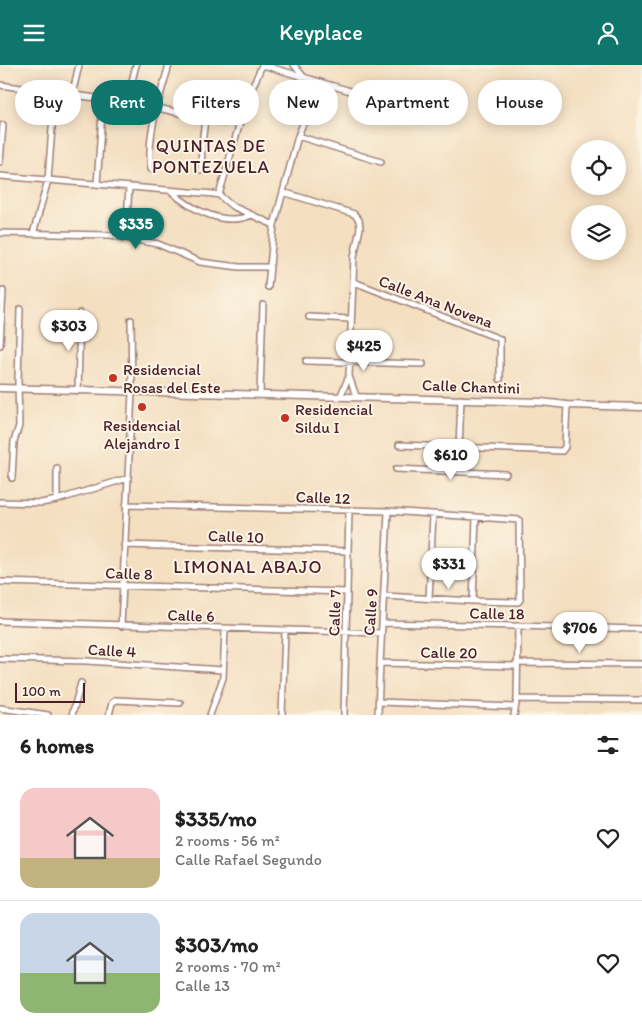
<!DOCTYPE html>
<meta charset="utf-8">
<style>
:root{--surface:#fff;--page:#f6f6f6;--text:#222;--muted:#767676;--line:#e0e0e0;--accent:#0f766e}
body{margin:0;font-family:Itim,sans-serif;background:var(--page);color:var(--text);height:100vh;display:flex;flex-direction:column;font-size:19px;white-space:nowrap}
*{box-sizing:border-box;margin:0}
p{font-size:16px;color:var(--muted)}
.icon{flex:none;width:28px;height:28px;fill:none;stroke:currentColor;stroke-width:2;stroke-linecap:round;stroke-linejoin:round}
.map{position:relative;height:650px;overflow:hidden}
.side{display:flex;flex-direction:column;background:var(--surface);flex:1}
.side>*{flex:none}
.banner{position:absolute;left:15px;top:15px;width:612px;height:45px;display:flex;gap:10px}
.tools{position:absolute;left:571px;top:75px;display:grid;gap:10px}
.tools a{display:grid;place-items:center;width:55px;height:55px;border-radius:50%;background:var(--surface);box-shadow:0 2px 12px #0003;font-size:25px}
.scale{position:absolute;left:15px;bottom:12px;width:70px;box-sizing:border-box;padding-left:5px;border:2px solid #4a1f2b;border-top:0;font-size:14px;line-height:18px;white-space:nowrap;color:#4a1f2b;-webkit-text-stroke:4px #fcf5e5;paint-order:stroke}
.price{position:absolute;translate:-50% -42px;padding:0 11px;border-radius:18px;background:#fff;color:#222;font-size:16px;line-height:32px;filter:drop-shadow(0 1px 2px #0008)}
.price::after{content:'';position:absolute;left:50%;top:30px;width:15px;height:11px;margin-left:-8px;background:inherit;clip-path:polygon(0 0,100% 0,50% 100%)}
.price.selected{background:var(--accent);color:#fff}
ul{padding:0;list-style:none}
li{display:flex;align-items:center;gap:15px;height:125px;padding:0 20px}
li+li{border-top:1px solid var(--line)}
li span{display:grid;place-items:center;flex:none;width:140px;height:100px;border-radius:15px;color:#555}
li>.icon{margin-inline-start:auto}
span .icon{width:60px;height:60px;fill:#fffc;stroke-width:1}
li b{font-size:21px}
h2{display:flex;justify-content:space-between;align-items:center;height:60px;padding:0 20px;font-size:21px}
.chip{padding:0 18px;border-radius:22px;background:var(--surface);box-shadow:0 2px 12px #0003;font-size:18px;line-height:45px}
.chip.selected{background:var(--accent);color:#fff}
header{display:flex;justify-content:space-between;align-items:center;height:65px;padding:0 20px;background:var(--accent);color:#fff;font-size:22px;font-weight:600}
.map>svg:first-child{display:block}
.lines{fill:none;stroke-linecap:round;stroke-linejoin:round}
.minor-casing{stroke:#9f7f76;stroke-width:8}
.tertiary-casing{stroke:#9f7f76;stroke-width:9}
.minor{stroke:#fff;stroke-width:5}
.tertiary{stroke:#fff;stroke-width:6}
.poi-dot{fill:#c8321e;stroke:#fcf5e5;stroke-width:2}
.labels{text-anchor:middle;stroke-width:4;stroke-linejoin:round;paint-order:stroke}
.street-label{font-size:16px;fill:#4a1f2b;stroke:#fcf5e5}
.poi-label{font-size:16px;fill:#4a1f2b;stroke:#fcf5e5;text-anchor:start}
.neighbourhood-label{font-size:18px;letter-spacing:1px;fill:#4a1f2b;stroke:#fcf5e5}
</style>
<header><svg class="icon" aria-label="menu" viewBox="0 0 24 24"><path d="M4 6h16M4 12h16M4 18h16"/></svg>Keyplace<svg class="icon" aria-label="person" viewBox="0 0 24 24"><circle cx="12" cy="8" r="4"/><path d="M4 21q1-7 8-7t8 7"/></svg></header>
<div class="map">
<svg width="642" height="650" viewBox="0 0 642 650">
<rect width="100%" height="100%" fill="#fcf5e5"/>
<filter id="ink" filterUnits="userSpaceOnUse"><feTurbulence type="fractalNoise" baseFrequency=".02" numOctaves="2"/><feDisplacementMap in="SourceGraphic" scale="10" xChannelSelector="R" yChannelSelector="G"/><feConvolveMatrix kernelMatrix="1 2 1 2 8 2 1 2 1" color-interpolation-filters="sRGB"/></filter>
<filter id="wash" filterUnits="userSpaceOnUse"><feTurbulence type="fractalNoise" baseFrequency=".0096" numOctaves="4" result="noise"/><feDisplacementMap in="SourceGraphic" scale="20" xChannelSelector="R" yChannelSelector="G"/><feGaussianBlur stdDeviation="1.12" result="paint"/><feColorMatrix in="noise" values="0 0 0 0 0 0 0 0 0 0 0 0 0 0 0 0 0 1.4 0 .05"/><feComposite in="paint" operator="in"/></filter>
<g filter="url(#wash)">
<rect width="100%" height="100%" fill="#f4dfc1"/>
</g>
<g filter="url(#ink)">
<g class="lines">
<defs>
<path id="minor" d="M263 0 404 42
M294 0 303 11
M0 20 118 36H126L128 32 136 0
M72 30 79 0
M158 43 224 58
M298 71 381 97
M0 97 3 60
M151 104C146 70 160 32 169 0
M201 105 202 79 205 54
M0 111 214 129 219 130 232 141 274 160
M97 119 102 49
M171 126C191 145 225 162 251 150
M283 127 354 149 359 155 360 163 354 192 349 311 341 330
M219 130 245 40 262 0
M0 168 110 170 158 179 200 197 239 202H270
M33 169 48 115 54 37
M126 172 129 122
M354 217 500 274V314
M268 222 274 160 283 127 298 71 320 17
M309 252 351 254
M0 280 3 226
M306 296 423 299
M349 311 356 331
M78 326 80 248
M260 328 263 240
M399 380 562 386 565 382 567 340
M396 404 506 409
M458 407 461 334
M12 413 14 376 19 361 18 316 20 244
M57 435V403
M0 437 41 438 57 435 128 413
M126 440 388 446 519 455 520 535 518 537 473 536 384 531
M124 480 348 486
M0 517 347 527
M429 534 433 449
M473 536 476 452
M0 556 381 568
M382 558 642 564
M121 561 132 327 131 255
M0 594 87 596 223 605
M380 598 517 601
M517 598 642 599
M517 634 642 635
M379 637 515 642
M0 643 48 650
M72 650 81 618
M109 650 112 638 116 635 180 638
M210 650 223 613 225 564
M282 650 285 566
M344 650 349 446
M378 650C380 582 385 514 388 446
M514 650 517 634 518 562"/>
<path id="tertiary" d="M0 323C180 327 360 331 541 337L567 340 642 342"/>
</defs>
<use href="#minor" class="minor-casing"/>
<use href="#tertiary" class="tertiary-casing"/>
<use href="#minor" class="minor"/>
<use href="#tertiary" class="tertiary"/>
</g>
</g>
<g class="poi-dot">
<circle cx="113" cy="313" r="5"/>
<circle cx="142" cy="342" r="5"/>
<circle cx="285" cy="353" r="5"/>
</g>
<g class="labels">
<g class="street-label">
<text transform="translate(436 236) rotate(21)" y="6">Calle Ana Novena</text>
<text transform="translate(471 321) rotate(2)" y="6">Calle Chantini</text>
<text transform="translate(323 432) rotate(2)" y="6">Calle 12</text>
<text transform="translate(236 471) rotate(2)" y="6">Calle 10</text>
<text transform="translate(129 508) rotate(2)" y="6">Calle 8</text>
<text transform="translate(370 547) rotate(-86)" y="6">Calle 9</text>
<text transform="translate(334 548) rotate(-88)" y="6">Calle 7</text>
<text transform="translate(497 548) rotate(1)" y="6">Calle 18</text>
<text transform="translate(191 550) rotate(2)" y="6">Calle 6</text>
<text transform="translate(112 585) rotate(3)" y="6">Calle 4</text>
<text transform="translate(449 587) rotate(1)" y="6">Calle 20</text>
</g>
<g class="poi-label">
<text x="123" y="310">Residencial<tspan x="123" dy="18">Rosas del Este</tspan></text>
<text x="295" y="350">Residencial<tspan x="295" dy="18">Sildu I</tspan></text>
<text x="142" y="366" text-anchor="middle">Residencial<tspan x="142" dy="18">Alejandro I</tspan></text>
</g>
<g class="neighbourhood-label">
<text x="211" y="87">QUINTAS DE<tspan x="211" dy="21">PONTEZUELA</tspan></text>
<text x="248" y="508">LIMONAL ABAJO</text>
</g>
</g>
</svg>
<div class="tools">
<a><svg class="icon" aria-label="locate" viewBox="0 0 24 24"><circle cx="12" cy="12" r="6"/><path d="M12 2v4M12 18v4M2 12h4M18 12h4"/></svg></a>
<a><svg class="icon" aria-label="layers" viewBox="0 0 24 24"><path d="M12 4l9 5-9 5-9-5zM3 14l9 5 9-5"/></svg></a>
</div>
<div class="scale">100 m</div>
<b class="price selected" style="left:136px;top:185px">$335</b>
<b class="price" style="left:69px;top:287px">$303</b>
<b class="price" style="left:364px;top:307px">$425</b>
<b class="price" style="left:451px;top:416px">$610</b>
<b class="price" style="left:449px;top:525px">$331</b>
<b class="price" style="left:580px;top:589px">$706</b>
<div class="banner">
<a class="chip">Buy</a>
<a class="chip selected">Rent</a>
<a class="chip">Filters</a>
<a class="chip">New</a>
<a class="chip">Apartment</a>
<a class="chip">House</a>
</div>
</div>
<section class="side">
<h2>6 homes<svg class="icon" aria-label="filters" viewBox="0 0 24 24"><path d="M4 7h16M4 17h16"/><circle cx="9" cy="7" r="2"/><circle cx="15" cy="17" r="2"/></svg></h2>
<ul>
<li><span style="background:linear-gradient(#f6c9c9 70%,#c2b280 0)"><svg class="icon" aria-label="home" viewBox="0 0 24 24"><path d="M3 11l9-7 9 7M6 9v11h12V9"/></svg></span><div><b>$335/mo</b><p>2 rooms · 56 m²</p><p>Calle Rafael Segundo</p></div><svg class="icon" aria-label="heart" viewBox="0 0 24 24"><path d="M12 20l-8-8c-3-5 5-10 8-4 3-6 11-1 8 4z"/></svg></li>
<li><span style="background:linear-gradient(#c9d6e8 60%,#8fb573 0)"><svg class="icon" aria-label="home" viewBox="0 0 24 24"><path d="M3 11l9-7 9 7M6 9v11h12V9"/></svg></span><div><b>$303/mo</b><p>2 rooms · 70 m²</p><p>Calle 13</p></div><svg class="icon" aria-label="heart" viewBox="0 0 24 24"><path d="M12 20l-8-8c-3-5 5-10 8-4 3-6 11-1 8 4z"/></svg></li>
</ul>
</section>
